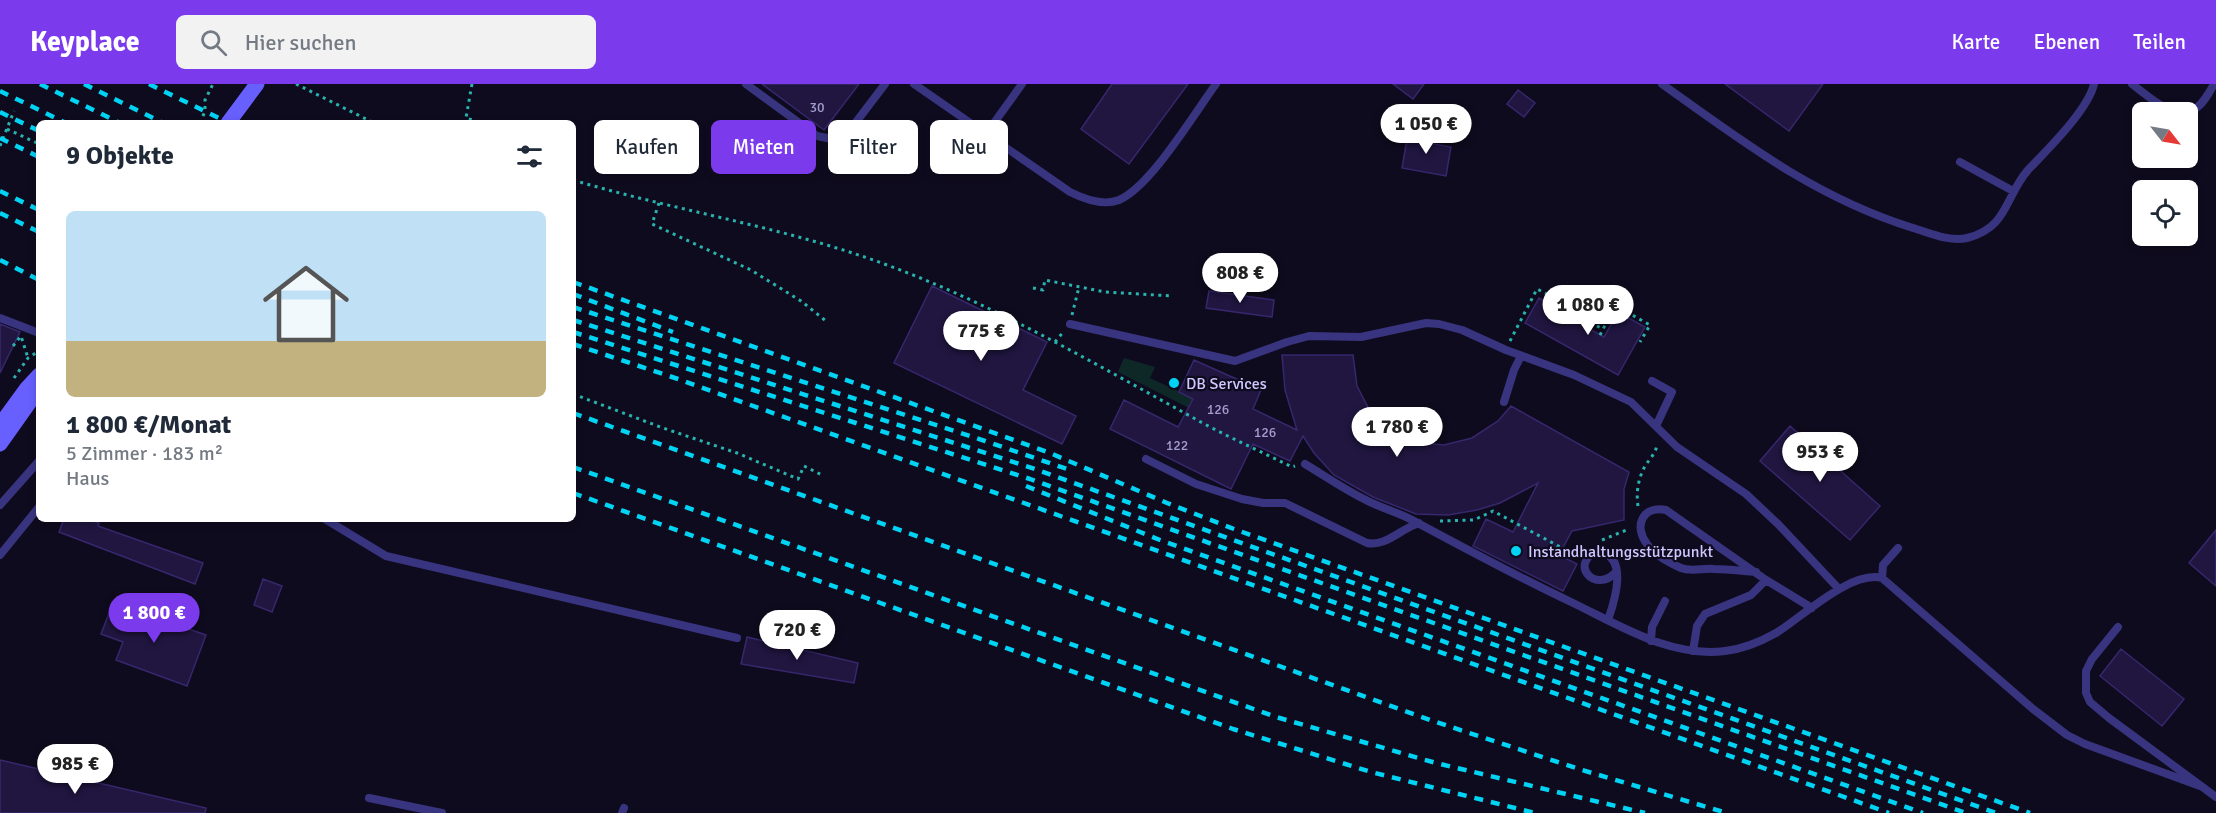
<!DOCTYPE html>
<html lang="de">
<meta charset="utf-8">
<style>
:root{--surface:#fff;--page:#f2f2f3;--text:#1f2937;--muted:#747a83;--line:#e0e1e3;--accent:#7c3aed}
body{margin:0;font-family:Signika,sans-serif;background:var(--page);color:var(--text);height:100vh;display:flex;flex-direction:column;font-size:22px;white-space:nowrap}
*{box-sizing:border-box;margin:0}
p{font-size:20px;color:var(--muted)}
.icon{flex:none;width:33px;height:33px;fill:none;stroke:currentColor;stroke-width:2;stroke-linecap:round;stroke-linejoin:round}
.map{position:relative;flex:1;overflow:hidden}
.drawer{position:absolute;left:36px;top:36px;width:540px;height:402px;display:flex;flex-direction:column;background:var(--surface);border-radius:9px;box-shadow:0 3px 9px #0003}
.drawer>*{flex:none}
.banner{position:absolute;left:594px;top:36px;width:570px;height:54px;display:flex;gap:12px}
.needle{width:39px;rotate:121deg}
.fabs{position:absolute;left:2132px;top:18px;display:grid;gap:12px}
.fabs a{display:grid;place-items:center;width:66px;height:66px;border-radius:9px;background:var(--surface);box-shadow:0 3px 9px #0003;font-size:30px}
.price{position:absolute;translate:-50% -51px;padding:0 14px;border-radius:21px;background:#fff;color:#222;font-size:20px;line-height:39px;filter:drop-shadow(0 2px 3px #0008)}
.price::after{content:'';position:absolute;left:50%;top:36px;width:18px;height:14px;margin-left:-9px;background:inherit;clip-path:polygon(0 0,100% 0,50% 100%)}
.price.active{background:var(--accent);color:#fff}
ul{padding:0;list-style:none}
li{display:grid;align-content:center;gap:12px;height:318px;padding:0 30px}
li+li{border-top:2px solid var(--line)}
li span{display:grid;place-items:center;height:186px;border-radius:9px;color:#555}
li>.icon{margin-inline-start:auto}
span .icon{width:108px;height:108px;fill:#fffc;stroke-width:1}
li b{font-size:26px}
h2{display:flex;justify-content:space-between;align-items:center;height:72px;padding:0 30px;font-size:26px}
.tag{padding:0 21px;border-radius:9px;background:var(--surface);box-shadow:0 3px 9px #0003;font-size:21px;line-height:54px}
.tag.active{background:var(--accent);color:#fff}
header{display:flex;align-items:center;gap:36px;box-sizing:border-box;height:84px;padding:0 30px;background:var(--accent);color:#fff}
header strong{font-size:28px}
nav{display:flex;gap:33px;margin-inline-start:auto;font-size:21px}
.search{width:420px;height:54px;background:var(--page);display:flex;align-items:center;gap:15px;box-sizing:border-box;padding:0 21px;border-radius:9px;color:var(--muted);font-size:22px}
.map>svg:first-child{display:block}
.green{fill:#0e2828}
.building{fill:#201640;stroke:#37276d;stroke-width:1.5}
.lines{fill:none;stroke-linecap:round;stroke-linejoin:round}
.path{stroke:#28b3af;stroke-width:3;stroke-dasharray:3 4.5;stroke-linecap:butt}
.lane{stroke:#39347f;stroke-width:8}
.secondary{stroke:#685fff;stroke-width:15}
.rail{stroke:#00d3f3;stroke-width:4.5;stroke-dasharray:9 8;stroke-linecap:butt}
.secondary-bridge{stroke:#685fff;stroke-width:15}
.poi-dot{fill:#00d3f3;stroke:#0f0b1e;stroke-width:2}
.labels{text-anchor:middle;stroke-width:4.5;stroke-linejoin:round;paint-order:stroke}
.number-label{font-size:14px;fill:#a49ccf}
.poi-label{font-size:16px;fill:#d0c8ff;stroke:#0f0b1e;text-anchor:start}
</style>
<header>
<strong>Keyplace</strong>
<div class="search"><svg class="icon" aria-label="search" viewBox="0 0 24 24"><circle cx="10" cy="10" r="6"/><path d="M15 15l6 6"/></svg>Hier suchen</div>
<nav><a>Karte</a><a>Ebenen</a><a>Teilen</a></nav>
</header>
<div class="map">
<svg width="2216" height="729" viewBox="0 0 2216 729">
<rect width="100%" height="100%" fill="#0f0b1e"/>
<path class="green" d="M1124 274 1155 283 1150 294 1193 314 1189 324 1118 288Z"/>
<path class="building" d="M762 0H859L824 46Z
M1112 0H1188L1129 80 1081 45Z
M1393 0H1424L1413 15Z
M1725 0H1823L1789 47Z
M1518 6 1535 19 1524 33 1507 20Z
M1417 48 1436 51 1434 60 1451 63 1446 92 1402 84 1407 55 1416 56Z
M932 202 1047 258 1023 306 1076 332 1062 360 894 279Z
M1209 207 1274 216 1272 233 1206 224Z
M1539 214 1565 228 1564 231 1604 253 1618 228 1645 243 1618 291 1525 239Z
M0 240 20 248 0 289Z
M1282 271H1353L1357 302 1370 327 1392 347 1420 359 1444 361 1472 354 1498 337 1511 322 1629 388 1624 405V436L1572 447 1559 471 1577 480 1563 507 1473 462 1486 435 1513 448 1538 399 1500 419 1477 426 1448 431 1416 430 1373 413 1334 391 1314 369 1303 352 1290 377 1253 360 1231 405 1110 345 1124 316 1178 343 1193 315 1179 308 1194 276 1261 306 1253 325 1297 346 1285 306Z
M1790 342 1880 422 1850 456 1760 377Z
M64 435H88L99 439 98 442 203 479 195 500 59 448Z
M2216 446V502L2189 479Z
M263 495 282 502 272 528 254 521Z
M113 519 206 551 187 602 116 576 123 558 101 550Z
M747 553 858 579 854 599 741 580Z
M2121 565 2184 615 2162 642 2100 592Z
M0 676 206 724 205 729H0Z"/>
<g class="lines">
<path class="path" d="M296 0 374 39
M472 0 466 34 482 39
M200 39 205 27V16L213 0
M7 45 39 60
M0 62 14 27
M573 96C673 126 778 142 876 177 986 216 1088 276 1190 332 1223 351 1258 366 1292 383L1295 382
M659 119 652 140 751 186 801 217 826 237
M1033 204 1043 206 1045 196 1105 208 1173 212
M1072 231 1079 203
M1600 251 1603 245
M1510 257 1537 205 1573 223 1570 228 1603 245 1616 222 1650 241 1640 258
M1055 258 1064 247
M13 262 21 252 28 274
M14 294 28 274 39 267
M573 310 663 344 737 369 798 395 804 382 824 392
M1638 422C1636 409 1638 396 1644 384 1648 376 1657 369 1657 359
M1440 437 1474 436 1493 427 1577 472
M1602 456 1629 445"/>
<path class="lane" d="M746 0 817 52 832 55 847 50 885 0
M914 0 1070 108C1084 115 1104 122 1119 116 1151 102 1194 30 1216 0
M1662 0C1743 58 1816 114 1913 144 1930 149 1949 158 1967 154 2008 144 2005 112 2028 86 2047 66 2088 26 2094 0
M2132 0C2147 11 2172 36 2193 26 2202 22 2209 9 2214 0
M986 50 1022 0
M1960 78 2013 107
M0 234 39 249
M1070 240 1235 277 1287 258 1309 252 1361 253 1426 239 1439 240 1462 246 1506 266 1574 291 1631 318 1677 363 1746 410 1778 440 1838 504
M1652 297 1672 308 1656 342
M1504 318 1514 286 1521 272
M1146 375 1196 400 1242 415 1263 419H1285L1367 459C1386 463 1400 445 1419 439
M1305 380C1325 392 1344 405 1364 415 1380 424 1398 428 1414 437 1466 465 1518 493 1571 518 1619 541 1670 574 1725 567 1743 565 1760 558 1776 549 1802 533 1851 486 1882 494L2033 625 2067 651 2085 660 2200 702
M0 421 39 377
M325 435 386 472 737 554
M0 471 39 423
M1756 488C1742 487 1728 485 1714 485 1703 484 1691 488 1681 484 1669 479 1655 471 1647 460 1633 442 1643 421 1666 426L1766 496 1812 524
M1882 494 1883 481 1898 464
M1608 536C1615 516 1629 472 1598 467 1568 479 1595 511 1616 488
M2118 543 2092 575 2086 587V609L2090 618 2109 634 2216 713
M1651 557 1652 543 1665 517
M1693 567 1697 542 1705 530 1751 511 1766 496
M369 714 442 729
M622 729 624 724"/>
<path class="secondary" d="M0 341 27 304 39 291
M0 360 39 305"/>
<path class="rail" d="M40 0 120 39
M84 0 163 39
M149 0 229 39
M0 7 66 39
M0 28 39 47
M0 54 39 73
M0 107 39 126
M0 129 39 148
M0 176 39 196
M573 198 1050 369 1167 419 1234 445 2030 729
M573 210 673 248
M573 223 985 357 1070 386
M573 236 1035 385 1996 729
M573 248 1030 395 1966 729
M573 260 678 295 1889 729
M573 329 1430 636 1582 686 1727 729
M573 383 1276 633 1436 679 1645 729
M1026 402 1160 456 1923 729
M573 409 1233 645 1371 688 1535 729"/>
<path class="secondary-bridge" d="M228 39 257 0"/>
</g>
<g class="poi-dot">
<circle cx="1174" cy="299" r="6"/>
<circle cx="1516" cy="467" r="6"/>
</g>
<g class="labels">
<g class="number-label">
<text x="817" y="28">30</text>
<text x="1218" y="330">126</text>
<text x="1265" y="353">126</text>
<text x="1177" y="366">122</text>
</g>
<g class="poi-label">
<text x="1186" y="305">DB Services</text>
<text x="1528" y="473">Instandhaltungsstützpunkt</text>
</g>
</g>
</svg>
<div class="fabs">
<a><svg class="needle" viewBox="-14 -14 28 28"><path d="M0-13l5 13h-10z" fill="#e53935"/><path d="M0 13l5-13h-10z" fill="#747a83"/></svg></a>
<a><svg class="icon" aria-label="locate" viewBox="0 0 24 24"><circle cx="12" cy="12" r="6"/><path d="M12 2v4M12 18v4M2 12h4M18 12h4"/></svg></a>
</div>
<b class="price" style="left:1426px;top:71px">1 050 €</b>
<b class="price" style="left:1240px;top:220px">808 €</b>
<b class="price" style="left:1588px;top:252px">1 080 €</b>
<b class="price" style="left:981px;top:278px">775 €</b>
<b class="price" style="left:1397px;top:374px">1 780 €</b>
<b class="price" style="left:1820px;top:399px">953 €</b>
<b class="price active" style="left:154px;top:560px">1 800 €</b>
<b class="price" style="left:797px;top:577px">720 €</b>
<b class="price" style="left:75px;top:711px">985 €</b>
<div class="banner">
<a class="tag">Kaufen</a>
<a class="tag active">Mieten</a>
<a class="tag">Filter</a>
<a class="tag">Neu</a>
</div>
<section class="drawer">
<h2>9 Objekte<svg class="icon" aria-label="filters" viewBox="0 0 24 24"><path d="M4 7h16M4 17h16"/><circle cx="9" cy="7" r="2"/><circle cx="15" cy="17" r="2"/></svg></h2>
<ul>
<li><span style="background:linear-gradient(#bfe0f5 70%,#c2b280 0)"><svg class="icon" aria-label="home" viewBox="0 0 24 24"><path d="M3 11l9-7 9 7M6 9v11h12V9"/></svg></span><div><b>1 800 €/Monat</b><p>5 Zimmer · 183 m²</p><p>Haus</p></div></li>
</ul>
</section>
</div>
